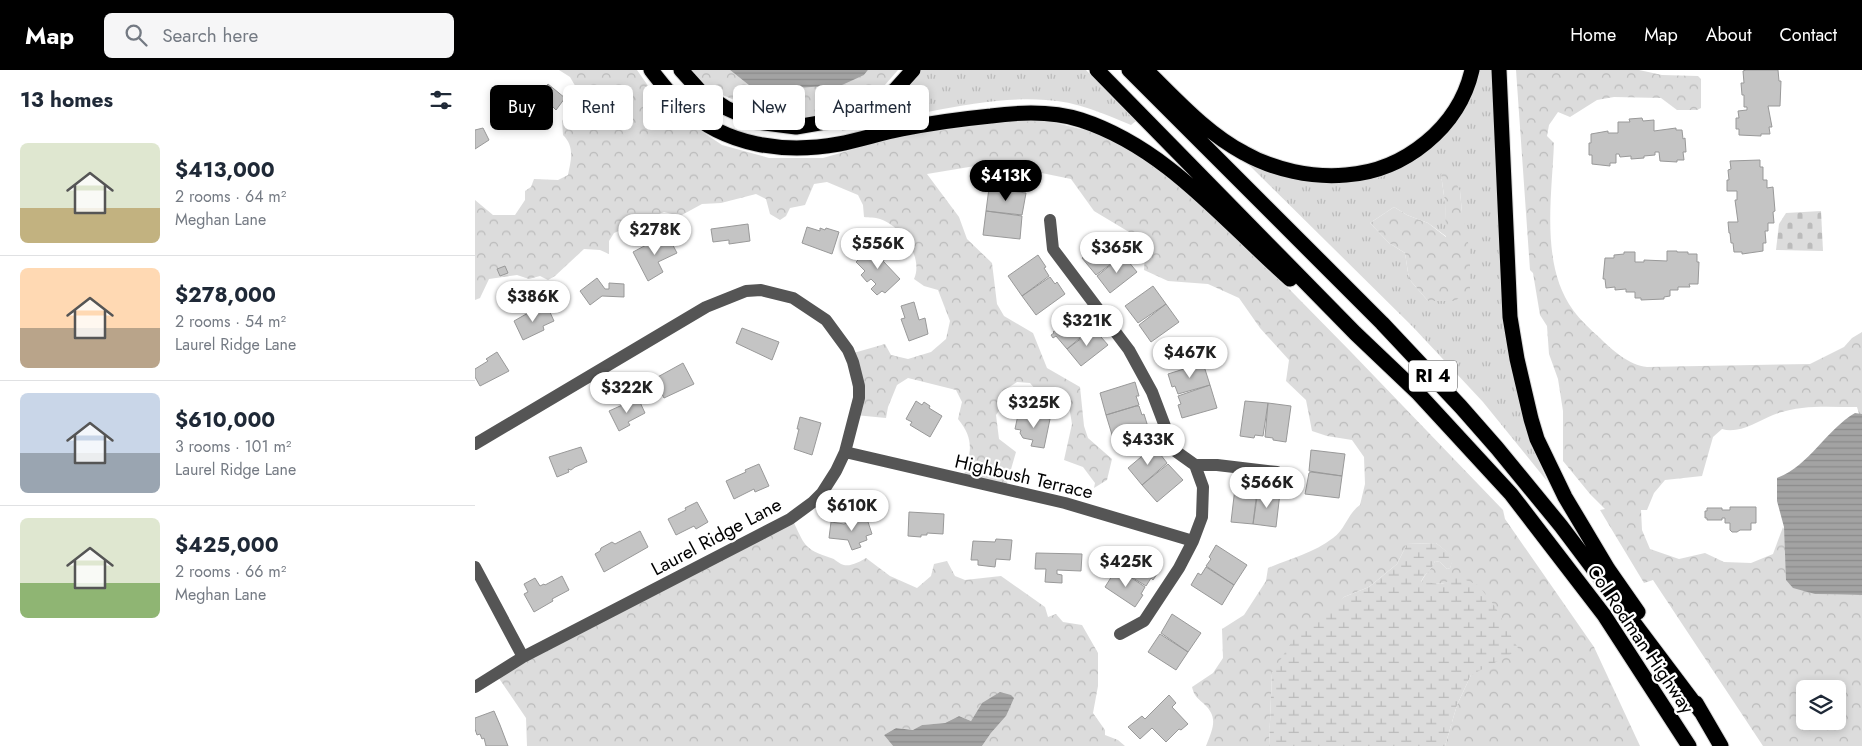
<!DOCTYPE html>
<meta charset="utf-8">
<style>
:root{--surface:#fff;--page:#f6f6f7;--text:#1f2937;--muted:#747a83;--line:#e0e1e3;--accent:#000}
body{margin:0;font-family:Jost,sans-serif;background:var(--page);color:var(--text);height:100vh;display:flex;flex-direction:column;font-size:19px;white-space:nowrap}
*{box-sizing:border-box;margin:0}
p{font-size:16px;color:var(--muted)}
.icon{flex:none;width:28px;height:28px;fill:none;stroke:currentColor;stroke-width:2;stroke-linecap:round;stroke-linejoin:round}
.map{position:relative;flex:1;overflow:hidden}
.details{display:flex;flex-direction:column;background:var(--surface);width:475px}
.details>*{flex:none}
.banner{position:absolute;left:15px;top:15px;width:475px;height:45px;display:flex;gap:10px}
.buttons{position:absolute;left:1321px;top:610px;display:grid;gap:10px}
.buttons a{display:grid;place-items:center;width:50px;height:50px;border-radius:8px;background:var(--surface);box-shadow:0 2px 8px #0003;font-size:25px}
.price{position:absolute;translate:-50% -42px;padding:0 11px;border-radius:18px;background:#fff;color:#222;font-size:16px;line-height:32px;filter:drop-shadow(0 1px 2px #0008)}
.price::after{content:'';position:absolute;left:50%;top:30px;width:15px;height:11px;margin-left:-8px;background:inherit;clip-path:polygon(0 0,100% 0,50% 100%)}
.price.active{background:var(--accent);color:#fff}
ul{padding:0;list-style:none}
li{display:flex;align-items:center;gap:15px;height:125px;padding:0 20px}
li+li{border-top:1px solid var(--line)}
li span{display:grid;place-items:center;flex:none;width:140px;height:100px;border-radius:8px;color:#555}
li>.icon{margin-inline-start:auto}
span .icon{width:60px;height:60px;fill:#fffc;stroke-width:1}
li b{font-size:21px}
h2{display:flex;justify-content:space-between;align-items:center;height:60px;padding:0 20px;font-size:21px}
.pill{padding:0 18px;border-radius:8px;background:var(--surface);box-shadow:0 2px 8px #0003;font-size:18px;line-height:45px}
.pill.active{background:var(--accent);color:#fff}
header{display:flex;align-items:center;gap:30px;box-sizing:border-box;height:70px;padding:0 25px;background:var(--accent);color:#fff}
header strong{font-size:24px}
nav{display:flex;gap:28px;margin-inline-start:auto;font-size:18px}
.search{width:350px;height:45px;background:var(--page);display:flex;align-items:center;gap:12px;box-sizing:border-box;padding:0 18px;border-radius:8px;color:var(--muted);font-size:19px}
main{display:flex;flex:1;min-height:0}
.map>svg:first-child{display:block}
.grass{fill:url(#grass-tufts);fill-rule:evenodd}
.forest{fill:url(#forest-crowns);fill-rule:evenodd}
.wetland{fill:url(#wetland-marsh)}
.cemetery{fill:url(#cemetery-stones)}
.water{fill:url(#water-rules)}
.building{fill:#c4c4c4;stroke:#999}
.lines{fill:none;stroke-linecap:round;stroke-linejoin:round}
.highway-casing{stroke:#dbdbdb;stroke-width:17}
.minor{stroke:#555;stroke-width:12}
.highway{stroke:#000;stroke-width:15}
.labels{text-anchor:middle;stroke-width:4.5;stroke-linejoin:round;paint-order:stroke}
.shield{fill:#fff;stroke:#4c4c4c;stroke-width:1}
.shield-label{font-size:18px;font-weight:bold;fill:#000}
.street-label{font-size:19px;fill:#000;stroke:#fff}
</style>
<header>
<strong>Map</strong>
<div class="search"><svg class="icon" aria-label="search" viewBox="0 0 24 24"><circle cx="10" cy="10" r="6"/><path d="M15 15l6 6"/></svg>Search here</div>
<nav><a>Home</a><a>Map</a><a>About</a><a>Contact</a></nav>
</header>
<main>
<section class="details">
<h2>13 homes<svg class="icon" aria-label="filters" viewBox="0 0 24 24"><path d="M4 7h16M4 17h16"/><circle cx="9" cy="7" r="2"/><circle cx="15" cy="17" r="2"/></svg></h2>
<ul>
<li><span style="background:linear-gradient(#dfe7d0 65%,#c2b280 0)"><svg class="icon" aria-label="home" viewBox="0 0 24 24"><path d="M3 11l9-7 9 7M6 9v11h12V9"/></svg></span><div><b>$413,000</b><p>2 rooms · 64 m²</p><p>Meghan Lane</p></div></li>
<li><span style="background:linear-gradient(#ffd9b3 60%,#b9a48a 0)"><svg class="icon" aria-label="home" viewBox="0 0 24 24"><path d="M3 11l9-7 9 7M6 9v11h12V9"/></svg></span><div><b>$278,000</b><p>2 rooms · 54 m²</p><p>Laurel Ridge Lane</p></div></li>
<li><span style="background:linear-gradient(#c9d6e8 60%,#9aa5b1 0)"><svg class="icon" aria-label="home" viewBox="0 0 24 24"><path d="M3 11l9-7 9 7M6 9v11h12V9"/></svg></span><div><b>$610,000</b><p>3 rooms · 101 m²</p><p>Laurel Ridge Lane</p></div></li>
<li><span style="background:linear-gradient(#dfe7d0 65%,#8fb573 0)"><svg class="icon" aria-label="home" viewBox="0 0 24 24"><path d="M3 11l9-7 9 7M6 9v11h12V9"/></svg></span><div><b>$425,000</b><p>2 rooms · 66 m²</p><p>Meghan Lane</p></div></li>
</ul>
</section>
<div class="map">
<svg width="1387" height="676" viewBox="0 0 1387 676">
<defs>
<pattern id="grass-tufts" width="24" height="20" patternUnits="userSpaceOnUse" patternTransform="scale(1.25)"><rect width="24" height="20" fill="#dcdcdc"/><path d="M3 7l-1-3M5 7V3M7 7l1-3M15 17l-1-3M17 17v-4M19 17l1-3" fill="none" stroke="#bbb"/></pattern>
<pattern id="forest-crowns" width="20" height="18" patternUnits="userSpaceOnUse" patternTransform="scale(1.25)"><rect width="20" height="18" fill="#dcdcdc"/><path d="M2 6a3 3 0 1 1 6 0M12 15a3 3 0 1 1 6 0" fill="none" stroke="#bbb"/></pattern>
<pattern id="wetland-marsh" width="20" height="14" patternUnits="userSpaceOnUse" patternTransform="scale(1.25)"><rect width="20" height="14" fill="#dcdcdc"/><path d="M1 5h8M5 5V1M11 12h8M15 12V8" fill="none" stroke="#bbb"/></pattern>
<pattern id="cemetery-stones" width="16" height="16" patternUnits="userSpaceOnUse" patternTransform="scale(1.25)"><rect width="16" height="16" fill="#dcdcdc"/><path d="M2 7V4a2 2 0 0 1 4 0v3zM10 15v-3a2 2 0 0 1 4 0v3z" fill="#bbb"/></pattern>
<pattern id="water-rules" width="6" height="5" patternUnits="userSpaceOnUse" patternTransform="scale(1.25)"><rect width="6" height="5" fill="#a3a3a3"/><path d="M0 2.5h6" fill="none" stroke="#8b8b8b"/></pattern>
</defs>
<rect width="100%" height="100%" fill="#fff"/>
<path class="grass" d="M446 0H611L661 51 656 55C629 44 601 31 571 30 508 25 430 48 367 61L366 56 429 21Z
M1005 0H1017L1027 234 1037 304 1056 372 1072 411 1008 332 938 257 770 91 892 105 979 50 998 21ZM966 104 985 121 987 143 953 231 934 209 930 183 914 173 895 153 919 137 932 145 953 153 972 167 970 133Z"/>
<path class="forest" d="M84 0H162L185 33 247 75 294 88H348L407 71 461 61 561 48 618 62 671 85 761 165 876 282 1028 440 1030 449 1119 577 1165 676H970L982 635 996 605 1003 515 946 513C949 504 957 499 960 491L965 492 972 499 975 498 978 487 961 473 932 474 922 494 894 517 869 527 797 603 794 676H731C738 658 744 647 728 633 721 627 719 625 717 617L738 603 748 588 747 559 769 545 791 511 793 498C814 489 839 483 858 468 870 460 873 443 885 435L890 414 889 387 877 370 852 366 837 361 831 330 811 311 814 290 785 258 764 228 733 214 693 211 669 200 670 184 659 165 619 141 596 109 518 93 452 104 484 147 492 169 517 193 522 234 529 246 558 263 572 298 605 317 609 356 613 368 637 389 632 410 619 418 620 413 608 397 589 390 597 354 594 336 561 320 555 313 542 312 530 320 529 334 521 345 524 369 541 382 530 420 488 409C495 384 501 371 483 349L487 332 481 320 433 308 422 315 413 337 411 348 380 345 375 284 410 274 416 285 433 289 456 282 471 269 475 251 463 220 449 216 439 209C449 187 426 156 405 149 400 147 394 148 389 147L388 135 383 125 352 112 339 114 330 135 315 138 311 146 305 150 295 144 291 129 281 124 246 133 227 134 205 146 189 142 139 163 134 171V184L125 180 109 179 80 206 73 210 65 206 54 209 42 205 14 209 5 228 0 230V130L18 145H40L50 130V121L56 117 59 109 83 110 93 105C96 90 100 77 88 65L87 51 100 30 102 19 95 7Z
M215 0H255L275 16 291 20 389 5 393 0H423L409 16 379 35 337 48 301 47 235 20Z
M1041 0H1164L1187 5 1223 6 1226 9V38L1222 40H1202L1186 28 1139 27 1122 30 1095 47 1083 42 1074 55 1072 66 1079 73C1077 125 1065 195 1098 240 1106 251 1115 259 1125 268 1138 281 1154 295 1172 297L1335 294 1369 277 1377 268 1387 262V344H1384L1382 337C1353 337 1325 334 1298 345 1282 352 1264 364 1247 359L1238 367 1227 406 1190 410 1179 423 1172 440H1166L1167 460 1175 479 1204 489 1230 483 1249 492 1276 493 1298 484 1308 457 1340 524 1387 525V676H1288L1178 510 1169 513 1125 440 1130 439 1115 424 1088 391V341L1083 309 1074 284 1072 256 1065 245 1058 203 1055 200ZM1330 619H1362V651H1330Z
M975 100 985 121 987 143 995 182V219L980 231H953L934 209 930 183 914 173 895 153 919 137 932 145 953 153 971 167 970 133 966 104Z
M317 449C330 475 328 479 356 488 360 489 362 492 366 494 374 498 384 492 391 488L415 506 442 518 456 506 459 494 472 491 480 506 490 510 526 506 570 537 573 547 581 544 588 552 607 555 623 583V616L618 643 630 660V665L643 670 650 676H507L516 663 531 646 507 633 496 651 484 646 470 653 447 655 439 660 421 658 409 665 418 676H52L51 648 21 604Z"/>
<path class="wetland" d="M961 473 979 487 975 498 972 499 965 492 960 491C957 500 949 504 946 512L968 514 981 506 1003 515 1019 535 1044 580 996 605 982 635 970 676H794L797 603 821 565 869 527 894 517 922 494 932 474Z"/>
<path class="cemetery" d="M1346 141 1348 181 1301 180 1304 154 1311 143Z"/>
<path class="water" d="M255 0H393L389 5 367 15 290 20 275 16Z
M1380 343 1387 344V525L1340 524 1318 518 1311 510 1309 457 1302 431V408C1334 396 1351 360 1380 343Z
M525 622 536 625 539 628 531 646 516 663 507 676H418L409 665 421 658 438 660 447 655 470 653 484 646 496 651 507 633Z"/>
<path class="building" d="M1271 0H1303L1304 11H1306L1305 36H1293L1297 57H1294L1295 64H1286V66L1264 65V59H1261V48H1264L1263 41 1272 40V37H1269V25H1267L1266 13H1269L1268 1Z
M73 14 90 28 81 40 76 35 59 56 47 46Z
M1167 48 1168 51 1179 50V61L1201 58V60H1207L1208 69 1210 68 1211 82H1208L1209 90H1202V92L1185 91 1184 82H1180V85L1169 86V88L1156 89V86L1145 87 1144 84H1141V93H1135V96L1117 94V85H1114V73H1116V64L1133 61V63H1143V52H1155L1154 49Z
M8 58 14 70 0 79V60Z
M1285 90V97H1288V110H1292V118L1298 117 1300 141 1298 142 1299 153H1293V161H1290L1291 173H1288V181L1267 184V182H1259L1258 173H1256L1255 163H1254L1253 152H1263L1260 130H1262V121H1252V110H1254L1253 100 1256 99 1255 91Z
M514 118 551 123 547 145 511 141Z
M511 141 547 146 545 169 508 165Z
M273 154 275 171 254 174V170L238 172 236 159Z
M332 157 345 161V158L350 160 351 158 364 162 357 184 327 173Z
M192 164 202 183 183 192 188 202 173 211 158 182Z
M637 166 640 170 638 172 648 185 621 205 607 188 634 167 635 168Z
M405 175 415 185 408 191 425 209 410 223 407 221 402 225 396 219 401 214 396 209 392 212 386 205 390 201 381 192 395 178 398 181Z
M1192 181H1202V182H1213V184H1222V192H1224L1223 214H1214L1215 217H1203V220H1195V226L1189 227V229L1166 230V228H1160V222H1151V219L1140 220V217L1131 218 1130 209H1128L1130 188H1139V185L1149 184V182H1160V192H1169V190L1192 191Z
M563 185 571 197 569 198 574 206 547 226 533 206Z
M648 185 662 202 635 223 622 206Z
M30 196 33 203 25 206 22 199Z
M575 207 580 214 582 212 590 224 561 245 547 226Z
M122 208 130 219H134V213L149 214V227L127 226 115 235 105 221Z
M678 216 691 234 663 253 650 236Z
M439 232 444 250 450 248 453 264 434 271 426 249 430 248 426 236Z
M691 234 704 252 676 272 664 255Z
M73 238 79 251 68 256 69 260 48 270 39 251 53 243 55 247Z
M605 240 618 257 592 279 581 266 578 268 576 265 579 263 578 262Z
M267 258 304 272 297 290 261 273Z
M619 259 633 275 606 296 592 279Z
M22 282 34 301 5 316 0 307V299L13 291 11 289Z
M208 293 219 314 189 328 179 309Z
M728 293 735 315 703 324 700 316 697 317 693 304Z
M660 312 664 326H661L664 335 631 345 625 323Z
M735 315 742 338 707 348 703 335 706 334 703 326Z
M163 328 170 343 153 352 155 355 144 361 134 341Z
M441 331 447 335 449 332 455 336 454 338 467 346 455 367 435 355 437 352 431 349Z
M770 331 793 333 788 366 780 365 779 368 765 366Z
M793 333 816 336 811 372 798 370V368L790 367Z
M661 336H664L667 345 669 344 673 357 638 368 631 345Z
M543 345 552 347V345L575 349 569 378 556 376 558 370 548 368 545 363 546 360 540 359Z
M325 347 346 353 337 385 319 379 324 359H322Z
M679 376 692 393 667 415 653 398Z
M106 377 112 392 100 397 96 400 93 399 94 402 82 407 74 387Z
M836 380 870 384 867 406 834 401Z
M284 394 294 416 280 422 279 419 259 429 251 411 271 402 270 400Z
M693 394 708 410 682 432 667 415Z
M836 402 867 406 864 428 830 424 834 403Z
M760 418 782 421 778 454 756 452Z
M783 421 805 423 801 457 778 454Z
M222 432 233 452 221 459 219 456 201 465 193 449 211 440 210 438Z
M1255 437H1281V453H1276V460H1265L1262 462H1257L1255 460V453H1250V448H1247V450H1232V448H1230V441H1232V438H1247V440H1255Z
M434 442 469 444 468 464 452 463V465H446V467L433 466Z
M391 446 397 464 391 466 392 470 384 473 386 477 377 480 373 470 354 468 356 452 369 454Z
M165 461 173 477 129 502 120 484 125 481 126 478 137 472 140 474Z
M521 469 537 470 535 490 521 489 520 497 503 495V490H496L498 471 520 472Z
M741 475 772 495 759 515 731 496 736 489 734 487Z
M655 478 686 498 678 510 676 508 671 516 642 498Z
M561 483 607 484 606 501 582 500V504L587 505V513L570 512 571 499H560Z
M731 497 759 515 747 535 716 515 723 503 726 505Z
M642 498 670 517 666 524 668 525 660 537 630 517Z
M87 506 94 520 77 529 78 531 59 542 49 524 53 522 49 514 60 508 65 516 69 514 70 515Z
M697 544 726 563 713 582 686 563Z
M685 564 713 582 701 600 673 582Z
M694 625 701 633 697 637 713 654 706 660 704 659 691 672 677 658 665 669 653 657 667 646 670 649Z
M19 641 25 655 33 676H11L9 668 7 669 5 664 2 665 0 659V648Z"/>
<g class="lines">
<defs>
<path id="highway" d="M176 0C186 13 196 26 208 37 251 76 309 84 364 74 385 70 406 63 427 59 456 53 486 49 516 46 545 42 578 41 606 50 692 78 750 152 815 209
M206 0 225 21 251 38 282 52 321 57 368 49 397 38 420 20 438 0
M622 0 880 263 942 322 1036 424 1129 545 1214 676
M654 0 907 253 986 337 1022 378 1086 456 1226 642
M671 0C701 29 731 63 769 83 799 100 837 108 871 105 930 101 984 57 997 0
M1024 0 1035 247 1042 289 1056 349 1062 369 1090 427 1133 499 1163 542
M1221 633 1246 676"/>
</defs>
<use href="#highway" class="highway-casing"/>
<path class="minor" d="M575 150 578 179 654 280 677 322 699 380 720 395 728 417 727 447 718 471 704 498 669 551 645 564
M0 374 231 237 271 221 286 220 318 228 351 250 373 280 378 292 384 316V328L370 382 361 401 347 423 338 432 315 449 48 587 0 617
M370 382 590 433 718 471
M720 395H742L802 402
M0 497 48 587"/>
<use href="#highway" class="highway"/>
</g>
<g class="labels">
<rect class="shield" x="934" y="290.5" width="48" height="31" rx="4"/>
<g class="shield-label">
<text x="958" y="312">RI 4</text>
</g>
<g class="street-label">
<text transform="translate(549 406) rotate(13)" y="7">Highbush Terrace</text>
<text transform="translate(241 466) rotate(-28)" y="7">Laurel Ridge Lane</text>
<text transform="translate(1166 569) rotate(56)" y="7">Col Rodman Highway</text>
</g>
</g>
</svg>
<div class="buttons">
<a><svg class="icon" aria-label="layers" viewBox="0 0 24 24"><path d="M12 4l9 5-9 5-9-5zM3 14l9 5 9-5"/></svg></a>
</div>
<b class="price active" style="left:531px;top:132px">$413K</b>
<b class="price" style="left:180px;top:186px">$278K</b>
<b class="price" style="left:403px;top:200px">$556K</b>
<b class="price" style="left:642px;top:204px">$365K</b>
<b class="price" style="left:58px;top:253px">$386K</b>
<b class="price" style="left:612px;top:277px">$321K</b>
<b class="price" style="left:715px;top:309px">$467K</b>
<b class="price" style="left:152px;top:344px">$322K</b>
<b class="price" style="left:559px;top:359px">$325K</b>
<b class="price" style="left:673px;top:396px">$433K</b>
<b class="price" style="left:792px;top:439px">$566K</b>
<b class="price" style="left:377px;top:462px">$610K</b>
<b class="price" style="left:651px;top:518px">$425K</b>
<div class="banner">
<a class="pill active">Buy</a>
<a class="pill">Rent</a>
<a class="pill">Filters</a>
<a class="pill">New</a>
<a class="pill">Apartment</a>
</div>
</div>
</main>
